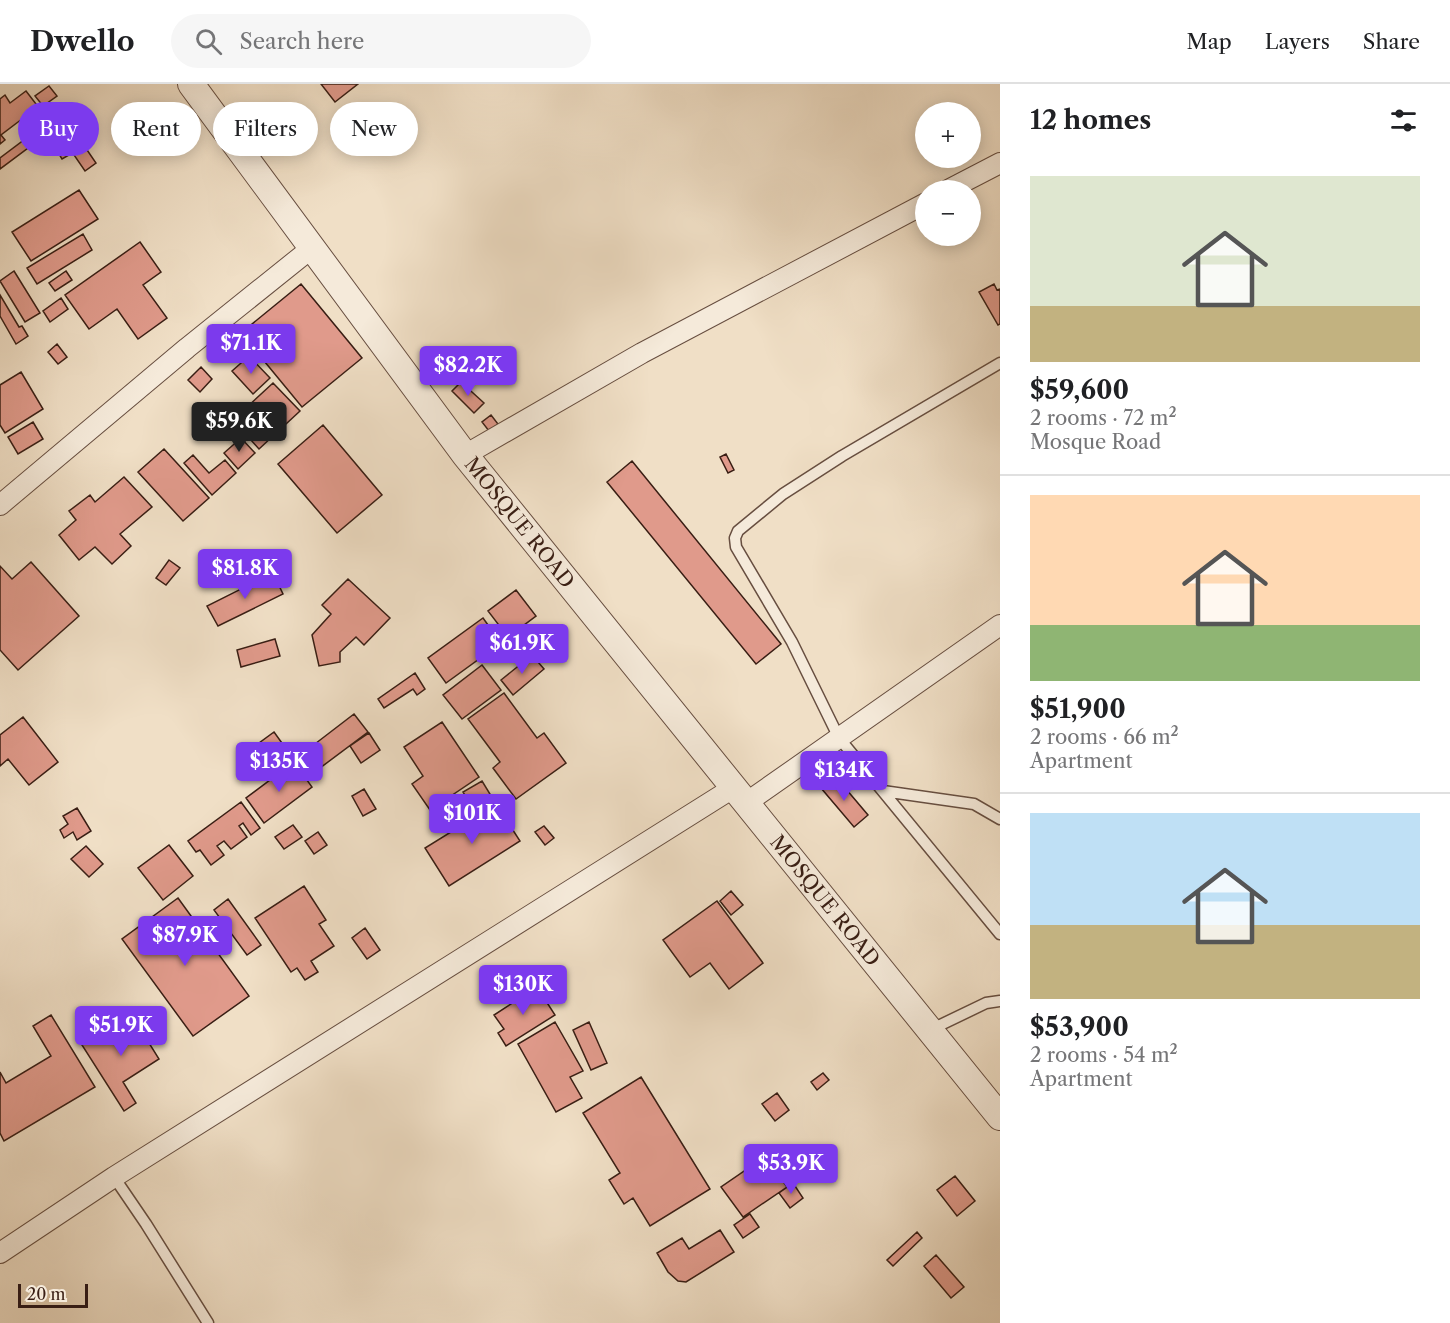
<!DOCTYPE html>
<meta charset="utf-8">
<style>
:root{--surface:#fff;--page:#f6f6f6;--text:#202124;--muted:#757577;--line:#e0e0e0;--accent:#7c3aed}
body{margin:0;font-family:"Libre Caslon Text",serif;background:var(--page);color:var(--text);height:100vh;display:flex;flex-direction:column;font-size:22px;white-space:nowrap}
*{box-sizing:border-box;margin:0}
p{font-size:20px;color:var(--muted)}
.icon{flex:none;width:33px;height:33px;fill:none;stroke:currentColor;stroke-width:2;stroke-linecap:round;stroke-linejoin:round}
.map{position:relative;flex:1;overflow:hidden}
.drawer{display:flex;flex-direction:column;background:var(--surface);width:450px}
.drawer>*{flex:none}
.hud{position:absolute;left:18px;top:18px;width:570px;height:54px;display:flex;gap:12px}
.controls{position:absolute;left:915px;top:18px;display:grid;gap:12px}
.controls a{display:grid;place-items:center;width:66px;height:66px;border-radius:50%;background:var(--surface);box-shadow:0 3px 15px #0003;font-size:30px}
.scale{position:absolute;left:18px;bottom:15px;width:70px;box-sizing:border-box;padding-left:6px;border:3px solid #391e14;border-top:0;font-size:16px;line-height:21px;white-space:nowrap;color:#391e14;-webkit-text-stroke:4px #f5eada;paint-order:stroke}
.price{position:absolute;translate:-50% -51px;padding:0 14px;border-radius:6px;background:var(--accent);color:#fff;font-size:20px;line-height:39px;filter:drop-shadow(0 2px 3px #0008)}
.price::after{content:'';position:absolute;left:50%;top:36px;width:18px;height:14px;margin-left:-9px;background:inherit;clip-path:polygon(0 0,100% 0,50% 100%)}
.price.current{background:#222;color:#fff}
ul{padding:0;list-style:none}
li{display:grid;align-content:center;gap:12px;height:318px;padding:0 30px}
li+li{border-top:2px solid var(--line)}
li span{display:grid;place-items:center;height:186px;border-radius:0px;color:#555}
li>.icon{margin-inline-start:auto}
span .icon{width:108px;height:108px;fill:#fffc;stroke-width:1}
li b{font-size:26px}
h2{display:flex;justify-content:space-between;align-items:center;height:72px;padding:0 30px;font-size:26px}
.chip{padding:0 21px;border-radius:27px;background:var(--surface);box-shadow:0 3px 15px #0003;font-size:21px;line-height:54px}
.chip.current{background:var(--accent);color:#fff}
header{display:flex;align-items:center;gap:36px;box-sizing:border-box;height:84px;padding:0 30px;background:var(--surface);border-bottom:2px solid var(--line)}
header strong{font-size:28px}
nav{display:flex;gap:33px;margin-inline-start:auto;font-size:21px}
.search{width:420px;height:54px;background:var(--page);display:flex;align-items:center;gap:15px;box-sizing:border-box;padding:0 21px;border-radius:33px;color:var(--muted);font-size:22px}
main{display:flex;flex:1;min-height:0}
.map>svg:first-child{display:block}
.building{fill:#e09a8b;stroke:#391e14;stroke-width:1.5}
.lines{fill:none;stroke-linecap:round;stroke-linejoin:round}
.service-casing{stroke:#674e40;stroke-width:13}
.minor-casing{stroke:#674e40;stroke-width:22}
.tertiary-casing{stroke:#674e40;stroke-width:28}
.service{stroke:#f5eada;stroke-width:10}
.minor{stroke:#f5eada;stroke-width:20}
.tertiary{stroke:#f5eada;stroke-width:26}
.labels{text-anchor:middle;stroke-width:5;stroke-linejoin:round;paint-order:stroke}
.street-label{font-size:20px;fill:#391e14;stroke:#f5eada}
</style>
<header>
<strong>Dwello</strong>
<div class="search"><svg class="icon" aria-label="search" viewBox="0 0 24 24"><circle cx="10" cy="10" r="6"/><path d="M15 15l6 6"/></svg>Search here</div>
<nav><a>Map</a><a>Layers</a><a>Share</a></nav>
</header>
<main>
<div class="map">
<svg width="1000" height="1239" viewBox="0 0 1000 1239">
<rect width="100%" height="100%" fill="#f0dfc6"/>
<filter id="stains"><feTurbulence type="fractalNoise" baseFrequency=".00333" numOctaves="4"/><feColorMatrix values="0 0 0 0 .2 0 0 0 0 .09 0 0 0 0 .02 0 0 0 .5 -.17"/></filter>
<radialGradient id="worn" r=".72"><stop offset=".6" stop-color="#630" stop-opacity="0"/><stop offset="1" stop-color="#630" stop-opacity=".3"/></radialGradient>
<path class="building" d="M321 0H358L335 18Z
M49 2 57 12 43 22 35 12Z
M26 7 43 29 26 41 22 35 1 51 5 56 0 60V15L5 11 10 19Z
M69 22 75 29 0 85V74Z
M161 23 179 45 168 54 150 31Z
M69 56 76 67 62 75 56 65Z
M85 63 96 79 85 87 74 71Z
M79 106 98 135 31 177 12 148Z
M83 150 92 166 37 200 27 184Z
M140 158 161 188 143 201 167 234 138 255 117 225 89 245 65 211Z
M14 187 40 229 25 238 0 197Z
M66 187 72 196 55 207 49 199Z
M301 200 362 274 302 323 241 249Z
M994 200 997 206 1000 205V240L998 241 979 208Z
M0 211 19 243 22 242 28 252 16 260 0 232Z
M61 214 68 225 50 238 43 227Z
M57 260 67 273 58 280 48 268Z
M249 272 270 294 253 310 232 287Z
M201 283 212 295 200 308 188 296Z
M21 288 43 325 5 349 0 341V301Z
M461 298 484 319 474 329 452 307Z
M273 299 300 327 259 365 233 336Z
M491 331 498 340 489 347 482 338Z
M33 338 43 355 18 370 8 353Z
M323 341 382 411 337 449 278 380Z
M241 354 255 369 238 385 224 369Z
M164 365 209 414 183 437 138 388Z
M726 370 734 386 728 389 720 373Z
M193 371 209 389 225 376 236 389 212 411 184 379Z
M632 377 781 560 756 580 607 398Z
M124 393 152 423 120 450 131 462 112 480 95 463 79 476 59 451 76 436 69 427 90 411 95 418Z
M169 476 180 484 166 501 156 494Z
M31 478 79 532 18 586 0 566V482L12 495Z
M273 489 283 510 218 542 207 522Z
M348 495 390 534 364 561 356 553 340 568V578L319 582 312 551 331 530 322 521Z
M516 506 536 532 508 553 488 527Z
M483 534 501 559 446 599 428 574Z
M275 555 280 572 241 583 237 566Z
M532 571 544 585 513 611 501 596Z
M482 581 501 606 462 635 443 611Z
M415 589 425 605 417 611 413 605 384 624 378 615Z
M504 609 537 654 544 649 566 679 516 715 493 684 500 678 468 635Z
M354 630 368 648 308 693 294 676Z
M23 633 58 678 29 701 8 675 0 682V651Z
M442 638 479 693 430 726 412 700 423 692 404 663Z
M274 648 287 666 268 680 255 662Z
M369 649 380 666 361 679 350 662Z
M294 678 312 703 264 739 246 714Z
M835 692 868 731 854 743 821 704Z
M482 697 493 715 474 727 463 708Z
M364 705 376 725 363 732 352 712Z
M241 718 260 744 251 751 243 739 239 742 247 753 231 765 224 757 217 762 224 771 211 781 200 766 196 768 188 757Z
M496 720 520 757 449 802 425 764Z
M77 724 91 747 77 756 73 748 64 754 60 746 68 740 63 732Z
M293 741 302 753 284 765 275 753Z
M544 742 554 754 545 761 535 748Z
M318 748 327 761 314 770 305 757Z
M169 761 193 792 163 816 138 784Z
M86 762 103 780 89 793 71 775Z
M304 802 326 836 319 840 334 862 311 877 318 888 305 896 297 884 291 888 255 834Z
M731 807 743 821 731 831 720 817Z
M178 814 249 912 193 952 122 855Z
M228 815 261 861 247 871 214 826Z
M717 817 763 879 729 905 710 879 690 893 663 856Z
M365 844 380 866 367 875 352 854Z
M537 903 555 931 506 962 498 949 504 945 494 931Z
M131 930 159 975 123 998 136 1019 124 1027 82 961Z
M51 931 95 1003 4 1057 0 1049V988L6 999 51 972 33 942Z
M555 938 583 987 570 993 582 1014 556 1028 518 960Z
M589 938 607 979 591 986 573 946Z
M823 989 829 996 817 1006 811 998Z
M641 993 710 1105 650 1142 633 1114 624 1120 609 1096 620 1089 583 1029Z
M777 1009 789 1026 775 1037 762 1020Z
M766 1072 787 1103 743 1133 721 1103Z
M955 1092 975 1117 957 1132 937 1106Z
M793 1099 803 1114 790 1124 779 1109Z
M750 1130 759 1143 743 1154 734 1141Z
M720 1146 734 1168 686 1198 678 1197 668 1188 657 1169 682 1154 689 1165Z
M917 1148 922 1154 893 1182 887 1176Z
M936 1171 964 1203 951 1214 924 1182Z"/>
<g class="lines">
<defs>
<path id="service" d="M1000 279 842 372 783 410 738 447 735 454 736 463 792 558 839 654 1000 850
M883 707 974 720 1000 735
M930 946 986 919 1000 917
M114 1093 146 1140 208 1239"/>
<path id="minor" d="M948 106 1000 79
M465 371 642 269 926 119
M0 421 187 264 313 163
M746 719 1000 541
M0 1169 114 1093 733 704"/>
<g id="tertiary">
<path id="s1" d="M191 0 465 371 1000 1033"/>
</g>
</defs>
<use href="#service" class="service-casing"/>
<use href="#minor" class="minor-casing"/>
<use href="#tertiary" class="tertiary-casing"/>
<use href="#service" class="service"/>
<use href="#minor" class="minor"/>
<use href="#tertiary" class="tertiary"/>
</g>
<g class="labels">
<g class="street-label">
<text dy="7" stroke="none"><textPath href="#s1" startOffset="548">MOSQUE ROAD</textPath></text>
<text dy="7" stroke="none"><textPath href="#s1" startOffset="1034">MOSQUE ROAD</textPath></text>
</g>
</g>
<rect width="100%" height="100%" filter="url(#stains)"/>
<rect width="100%" height="100%" fill="url(#worn)"/>
</svg>
<div class="controls">
<a>+</a>
<a>−</a>
</div>
<div class="scale">20 m</div>
<b class="price" style="left:251px;top:291px">$71.1K</b>
<b class="price" style="left:468px;top:313px">$82.2K</b>
<b class="price current" style="left:239px;top:369px">$59.6K</b>
<b class="price" style="left:245px;top:516px">$81.8K</b>
<b class="price" style="left:522px;top:591px">$61.9K</b>
<b class="price" style="left:279px;top:709px">$135K</b>
<b class="price" style="left:844px;top:718px">$134K</b>
<b class="price" style="left:472px;top:761px">$101K</b>
<b class="price" style="left:185px;top:883px">$87.9K</b>
<b class="price" style="left:523px;top:932px">$130K</b>
<b class="price" style="left:121px;top:973px">$51.9K</b>
<b class="price" style="left:791px;top:1111px">$53.9K</b>
<div class="hud">
<a class="chip current">Buy</a>
<a class="chip">Rent</a>
<a class="chip">Filters</a>
<a class="chip">New</a>
</div>
</div>
<section class="drawer">
<h2>12 homes<svg class="icon" aria-label="filters" viewBox="0 0 24 24"><path d="M4 7h16M4 17h16"/><circle cx="9" cy="7" r="2"/><circle cx="15" cy="17" r="2"/></svg></h2>
<ul>
<li><span style="background:linear-gradient(#dfe7d0 70%,#c2b280 0)"><svg class="icon" aria-label="home" viewBox="0 0 24 24"><path d="M3 11l9-7 9 7M6 9v11h12V9"/></svg></span><div><b>$59,600</b><p>2 rooms · 72 m²</p><p>Mosque Road</p></div></li>
<li><span style="background:linear-gradient(#ffd9b3 70%,#8fb573 0)"><svg class="icon" aria-label="home" viewBox="0 0 24 24"><path d="M3 11l9-7 9 7M6 9v11h12V9"/></svg></span><div><b>$51,900</b><p>2 rooms · 66 m²</p><p>Apartment</p></div></li>
<li><span style="background:linear-gradient(#bfe0f5 60%,#c2b280 0)"><svg class="icon" aria-label="home" viewBox="0 0 24 24"><path d="M3 11l9-7 9 7M6 9v11h12V9"/></svg></span><div><b>$53,900</b><p>2 rooms · 54 m²</p><p>Apartment</p></div></li>
</ul>
</section>
</main>
